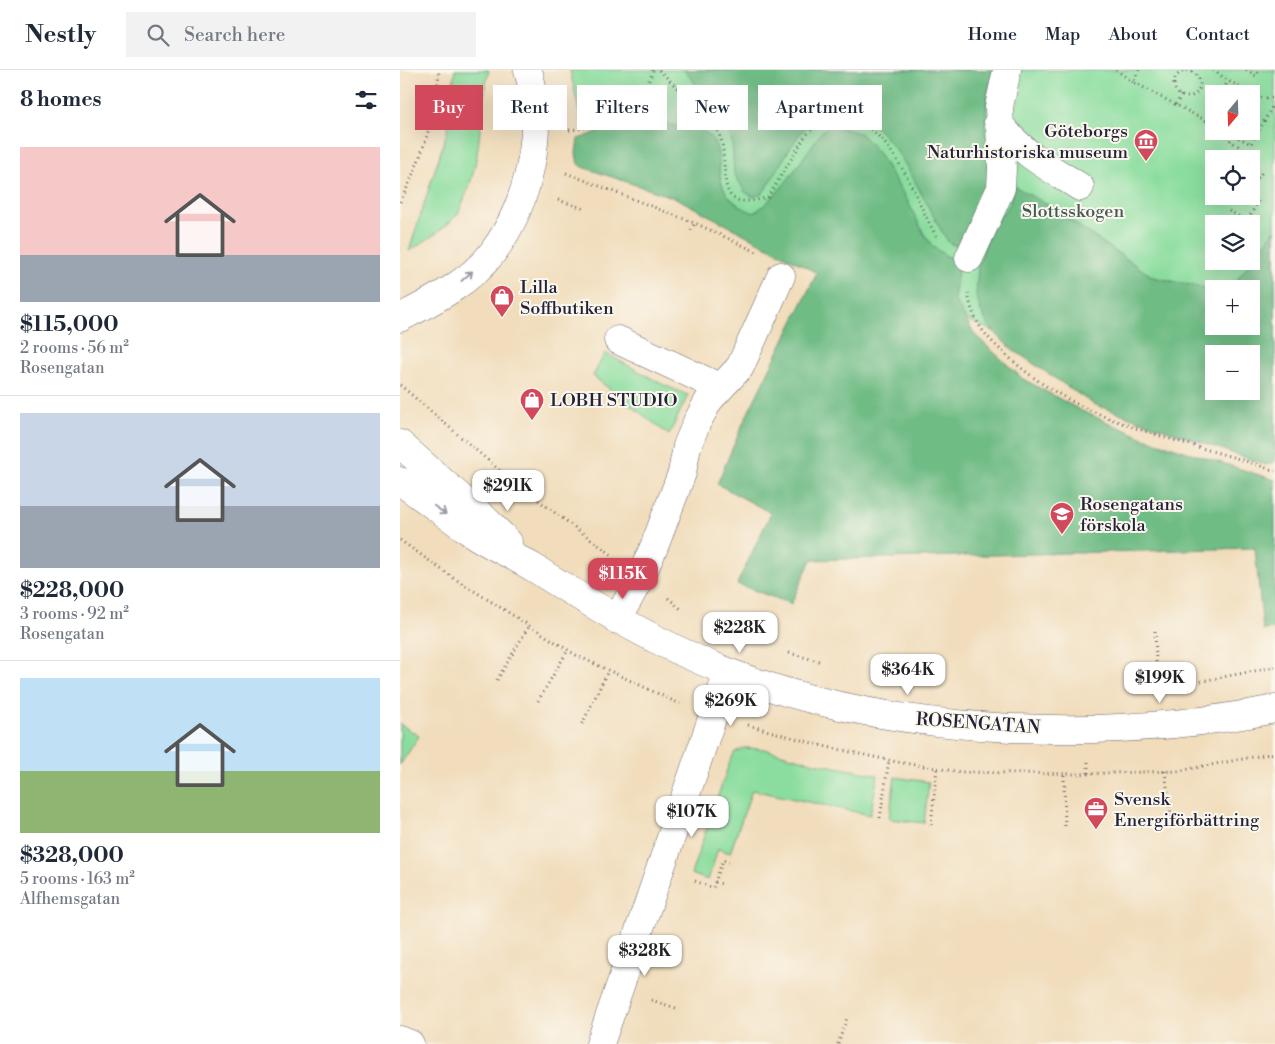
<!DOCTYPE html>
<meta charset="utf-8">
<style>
:root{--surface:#fff;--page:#f2f2f3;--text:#1f2937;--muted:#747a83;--line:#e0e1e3;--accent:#d1495b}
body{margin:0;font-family:"Libre Bodoni",serif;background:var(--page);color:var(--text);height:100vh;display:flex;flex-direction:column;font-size:19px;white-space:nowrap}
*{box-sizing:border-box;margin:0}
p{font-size:16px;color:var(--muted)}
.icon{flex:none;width:28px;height:28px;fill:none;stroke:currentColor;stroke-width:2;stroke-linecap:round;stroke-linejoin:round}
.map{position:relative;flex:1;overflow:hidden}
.sheet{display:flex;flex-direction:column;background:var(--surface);width:400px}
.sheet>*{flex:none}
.guide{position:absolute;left:15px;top:15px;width:475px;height:45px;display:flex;gap:10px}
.needle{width:32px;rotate:199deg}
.buttons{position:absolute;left:805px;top:15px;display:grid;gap:10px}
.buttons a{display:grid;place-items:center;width:55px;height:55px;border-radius:0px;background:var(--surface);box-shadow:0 5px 20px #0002;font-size:25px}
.price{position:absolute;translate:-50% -42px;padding:0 11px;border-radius:10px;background:#fff;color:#222;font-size:16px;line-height:32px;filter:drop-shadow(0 1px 2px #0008)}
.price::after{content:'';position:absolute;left:50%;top:30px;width:15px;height:11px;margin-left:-8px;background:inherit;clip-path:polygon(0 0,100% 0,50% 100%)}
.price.selected{background:var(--accent);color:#fff}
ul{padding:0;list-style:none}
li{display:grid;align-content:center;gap:10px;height:265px;padding:0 20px}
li+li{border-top:1px solid var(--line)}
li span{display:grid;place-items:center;height:155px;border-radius:0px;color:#555}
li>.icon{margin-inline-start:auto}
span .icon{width:90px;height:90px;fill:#fffc;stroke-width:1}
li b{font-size:21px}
h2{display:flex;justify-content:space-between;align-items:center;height:60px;padding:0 20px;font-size:21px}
.chip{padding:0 18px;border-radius:0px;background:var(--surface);box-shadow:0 5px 20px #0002;font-size:18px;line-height:45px}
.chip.selected{background:var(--accent);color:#fff}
header{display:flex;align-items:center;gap:30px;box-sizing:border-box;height:70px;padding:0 25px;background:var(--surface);border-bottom:1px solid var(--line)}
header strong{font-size:24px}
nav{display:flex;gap:28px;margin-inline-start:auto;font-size:18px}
.search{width:350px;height:45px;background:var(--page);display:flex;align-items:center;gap:12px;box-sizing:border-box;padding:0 18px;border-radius:0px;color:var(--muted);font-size:19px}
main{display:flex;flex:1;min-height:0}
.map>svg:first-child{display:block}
.green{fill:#8add9e;stroke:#56806c;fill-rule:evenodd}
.forest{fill:#6fbc85;stroke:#486f60;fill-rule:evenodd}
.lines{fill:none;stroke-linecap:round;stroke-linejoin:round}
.minor-casing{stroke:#6a6368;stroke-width:29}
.path{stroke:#6a6368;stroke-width:3;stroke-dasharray:1 4;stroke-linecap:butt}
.minor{stroke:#fff;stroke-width:28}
.oneway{stroke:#9c9ca7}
.labels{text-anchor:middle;stroke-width:4;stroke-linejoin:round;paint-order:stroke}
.poi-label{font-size:18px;fill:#22223b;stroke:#fbf7ec;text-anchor:start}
.park-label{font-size:18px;fill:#415a59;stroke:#fbf7ec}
.street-label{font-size:18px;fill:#22223b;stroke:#fbf7ec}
</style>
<header>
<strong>Nestly</strong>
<div class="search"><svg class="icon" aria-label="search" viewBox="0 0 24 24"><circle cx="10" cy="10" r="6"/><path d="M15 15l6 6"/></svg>Search here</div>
<nav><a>Home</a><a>Map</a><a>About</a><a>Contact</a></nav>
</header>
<main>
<section class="sheet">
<h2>8 homes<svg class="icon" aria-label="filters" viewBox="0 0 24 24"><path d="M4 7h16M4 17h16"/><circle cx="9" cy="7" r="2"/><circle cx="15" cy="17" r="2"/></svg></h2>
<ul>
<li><span style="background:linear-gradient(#f6c9c9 70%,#9aa5b1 0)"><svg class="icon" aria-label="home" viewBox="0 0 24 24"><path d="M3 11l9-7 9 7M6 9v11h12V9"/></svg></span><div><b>$115,000</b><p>2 rooms · 56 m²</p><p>Rosengatan</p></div></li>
<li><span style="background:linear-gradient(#c9d6e8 60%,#9aa5b1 0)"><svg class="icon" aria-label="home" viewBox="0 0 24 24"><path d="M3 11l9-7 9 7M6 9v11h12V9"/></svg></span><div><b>$228,000</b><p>3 rooms · 92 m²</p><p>Rosengatan</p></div></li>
<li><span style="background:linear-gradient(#bfe0f5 60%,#8fb573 0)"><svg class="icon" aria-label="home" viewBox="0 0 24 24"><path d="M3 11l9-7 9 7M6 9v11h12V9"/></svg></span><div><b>$328,000</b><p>5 rooms · 163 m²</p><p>Alfhemsgatan</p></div></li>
</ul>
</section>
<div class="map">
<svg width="875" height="974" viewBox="0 0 875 974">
<rect width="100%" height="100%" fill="#fbf7ec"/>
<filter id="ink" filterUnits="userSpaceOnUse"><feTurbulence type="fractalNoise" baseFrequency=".02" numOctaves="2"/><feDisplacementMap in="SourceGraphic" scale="10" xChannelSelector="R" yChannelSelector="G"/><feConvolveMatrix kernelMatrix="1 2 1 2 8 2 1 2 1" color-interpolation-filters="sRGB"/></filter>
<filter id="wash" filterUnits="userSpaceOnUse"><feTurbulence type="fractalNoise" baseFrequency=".0096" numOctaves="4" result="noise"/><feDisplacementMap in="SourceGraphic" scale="20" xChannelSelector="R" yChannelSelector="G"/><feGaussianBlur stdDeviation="1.12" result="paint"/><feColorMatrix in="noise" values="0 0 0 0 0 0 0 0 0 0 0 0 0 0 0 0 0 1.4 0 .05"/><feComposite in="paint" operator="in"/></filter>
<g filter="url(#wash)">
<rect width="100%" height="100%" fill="#f1ddbc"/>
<path class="green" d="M55 0H89C78 43 83 88 64 129 62 134 60 142 56 146 43 160 25 171 9 181L47 62Z
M170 0H875V381L823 361 496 219 243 96 214 44 181 51ZM814 24H851V61H814ZM814 89H851V126H814ZM814 154H851V191H814ZM814 219H851V256H814ZM814 284H851V321H814Z
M205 283 264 315 288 325 269 365 193 306Z
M0 654 19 666 0 695Z
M344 678 364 679 415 693 478 705 470 745 352 720 330 783 318 779 308 810 291 804 330 691 335 682Z
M495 707 529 712 524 753 489 749Z"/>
<path class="forest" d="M284 0H593L587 25 585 61 590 81 592 119 559 177 549 173C514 119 500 55 433 32 402 52 386 85 368 116L362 124 353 127 345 122 334 103 332 71 319 42Z
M241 41C251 46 262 53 273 55 284 58 297 55 306 63 334 85 299 121 354 143 386 120 401 88 425 58L433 54 461 64 477 81 506 128 524 164 533 177 559 194 554 229 575 265 623 309 682 341 744 368 875 410V559L863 560 855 478 411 490 391 534 337 514 371 443 317 414 345 349 417 203 278 129 185 98 178 94 176 83 178 69C200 63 219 49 241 41Z
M614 116 648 135 753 207 814 220V256H851V219H830L875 160V392L866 395 693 334 609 277 588 255 581 241 576 225 578 197 591 158 610 134ZM814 284H851V321H814Z"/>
</g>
<g filter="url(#ink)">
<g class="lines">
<defs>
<path id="minor" d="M598 52C618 81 650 98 680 117
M569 188 601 118 602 98 599 37 607 0
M0 248C32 231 71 212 93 182 130 132 145 60 128 0
M218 270 319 317
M0 374 86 450 108 472
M0 411C23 428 46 444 69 461 89 475 113 485 134 498 197 538 259 575 328 602 490 666 706 673 875 639
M217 550 241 506 254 477 282 403 287 376 297 352 309 330 340 297 381 206
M0 970 10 974
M200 974 328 602"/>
</defs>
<use href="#minor" class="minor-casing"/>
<path class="path" d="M259 0 314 54C319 62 322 70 323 80 327 115 319 142 368 127L406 65 426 45C491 41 512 126 538 169
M716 0 733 12
M739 0 733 12 814 55
M813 0C819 3 821 6 827 10 835 16 842 14 848 24
M846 0 856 6 859 0
M774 14a13 13 0 1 1 26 0a13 13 0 1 1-26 0Z
M821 24 828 11
M851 27 875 28
M776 35 781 25
M806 51 814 37
M169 60C215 55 238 44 253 0
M825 61 851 74 875 32
M835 61 830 71 842 78
M166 103 297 154 357 182
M858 108 862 102
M158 130 183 138
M0 132C21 91 36 46 39 0
M829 141 847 151
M846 154 858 131
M291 160 295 153
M568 223C573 255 588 269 612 290 688 358 783 368 875 401
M0 315 111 410 212 485
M0 470 52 507 176 585 280 634
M268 528 282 540
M755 561 757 618
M389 583 422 592
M97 610 129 556
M786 614 875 597
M138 631 168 580
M182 654 208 601
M348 655 423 676 497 692 561 702 677 704 778 701 875 683
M688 692V704
M765 701 772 754
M664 705 665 760
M480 748 489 690
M531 755 537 698
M295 811 313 818 323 790 329 792
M315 812 322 814
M251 930 279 939
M438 974 447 948"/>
<use href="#minor" class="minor"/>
</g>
<defs><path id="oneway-shaft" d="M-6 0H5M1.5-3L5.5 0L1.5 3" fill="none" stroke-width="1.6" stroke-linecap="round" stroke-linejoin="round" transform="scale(1.25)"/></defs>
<g class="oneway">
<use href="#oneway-shaft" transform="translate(67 206) rotate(-42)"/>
<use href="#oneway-shaft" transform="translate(40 440) rotate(35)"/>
</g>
</g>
<defs>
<symbol id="museum-pin" viewBox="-11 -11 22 30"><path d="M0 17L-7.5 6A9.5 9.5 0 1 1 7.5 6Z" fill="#d1495b" stroke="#fbf7ec"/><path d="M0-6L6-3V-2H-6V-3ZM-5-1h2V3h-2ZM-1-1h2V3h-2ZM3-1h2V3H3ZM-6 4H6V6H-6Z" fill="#fff"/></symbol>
<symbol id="shop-pin" viewBox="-11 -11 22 30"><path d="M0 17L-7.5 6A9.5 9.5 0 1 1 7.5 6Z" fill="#d1495b" stroke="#fbf7ec"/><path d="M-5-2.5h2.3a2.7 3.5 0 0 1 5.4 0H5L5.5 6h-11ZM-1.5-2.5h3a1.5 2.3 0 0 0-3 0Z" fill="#fff"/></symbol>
<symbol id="school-pin" viewBox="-11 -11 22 30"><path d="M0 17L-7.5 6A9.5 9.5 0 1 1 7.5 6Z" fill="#d1495b" stroke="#fbf7ec"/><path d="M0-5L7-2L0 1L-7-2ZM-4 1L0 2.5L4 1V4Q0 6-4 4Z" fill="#fff"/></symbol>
<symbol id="office-pin" viewBox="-11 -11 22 30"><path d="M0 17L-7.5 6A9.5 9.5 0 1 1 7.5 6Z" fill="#d1495b" stroke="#fbf7ec"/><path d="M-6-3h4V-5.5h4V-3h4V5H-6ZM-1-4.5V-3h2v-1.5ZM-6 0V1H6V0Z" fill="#fff"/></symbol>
</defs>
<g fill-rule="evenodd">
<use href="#museum-pin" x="732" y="57" width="28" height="38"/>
<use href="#shop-pin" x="88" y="213" width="28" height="38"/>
<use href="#shop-pin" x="118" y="316" width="28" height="38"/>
<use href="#school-pin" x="648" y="430" width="28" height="38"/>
<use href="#office-pin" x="682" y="725" width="28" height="38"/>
</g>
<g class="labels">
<g class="poi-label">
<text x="728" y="67" text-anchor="end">Göteborgs<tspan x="728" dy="21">Naturhistoriska museum</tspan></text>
<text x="120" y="223">Lilla<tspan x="120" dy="21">Soffbutiken</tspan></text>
<text x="150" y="336">LOBH STUDIO</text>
<text x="680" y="440">Rosengatans<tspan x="680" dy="21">förskola</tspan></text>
<text x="714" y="735">Svensk<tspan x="714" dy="21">Energiförbättring</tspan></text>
</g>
<g class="park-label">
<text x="673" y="147">Slottsskogen</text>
</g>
<g class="street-label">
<text transform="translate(578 653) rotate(4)" y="6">ROSENGATAN</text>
</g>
</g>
</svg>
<div class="buttons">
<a><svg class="needle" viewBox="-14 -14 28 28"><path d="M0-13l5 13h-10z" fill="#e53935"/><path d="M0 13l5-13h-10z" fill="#747a83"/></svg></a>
<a><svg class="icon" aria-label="locate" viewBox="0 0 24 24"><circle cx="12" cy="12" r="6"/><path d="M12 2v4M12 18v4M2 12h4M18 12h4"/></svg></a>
<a><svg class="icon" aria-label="layers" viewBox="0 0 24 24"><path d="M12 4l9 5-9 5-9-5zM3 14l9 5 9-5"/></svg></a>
<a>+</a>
<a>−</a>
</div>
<b class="price" style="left:108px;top:442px">$291K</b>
<b class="price selected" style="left:223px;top:530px">$115K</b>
<b class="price" style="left:340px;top:584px">$228K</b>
<b class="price" style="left:508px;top:626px">$364K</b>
<b class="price" style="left:760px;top:634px">$199K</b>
<b class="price" style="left:331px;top:657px">$269K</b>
<b class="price" style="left:292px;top:768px">$107K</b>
<b class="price" style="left:245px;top:907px">$328K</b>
<div class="guide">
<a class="chip selected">Buy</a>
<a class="chip">Rent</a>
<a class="chip">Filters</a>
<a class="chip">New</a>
<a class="chip">Apartment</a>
</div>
</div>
</main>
